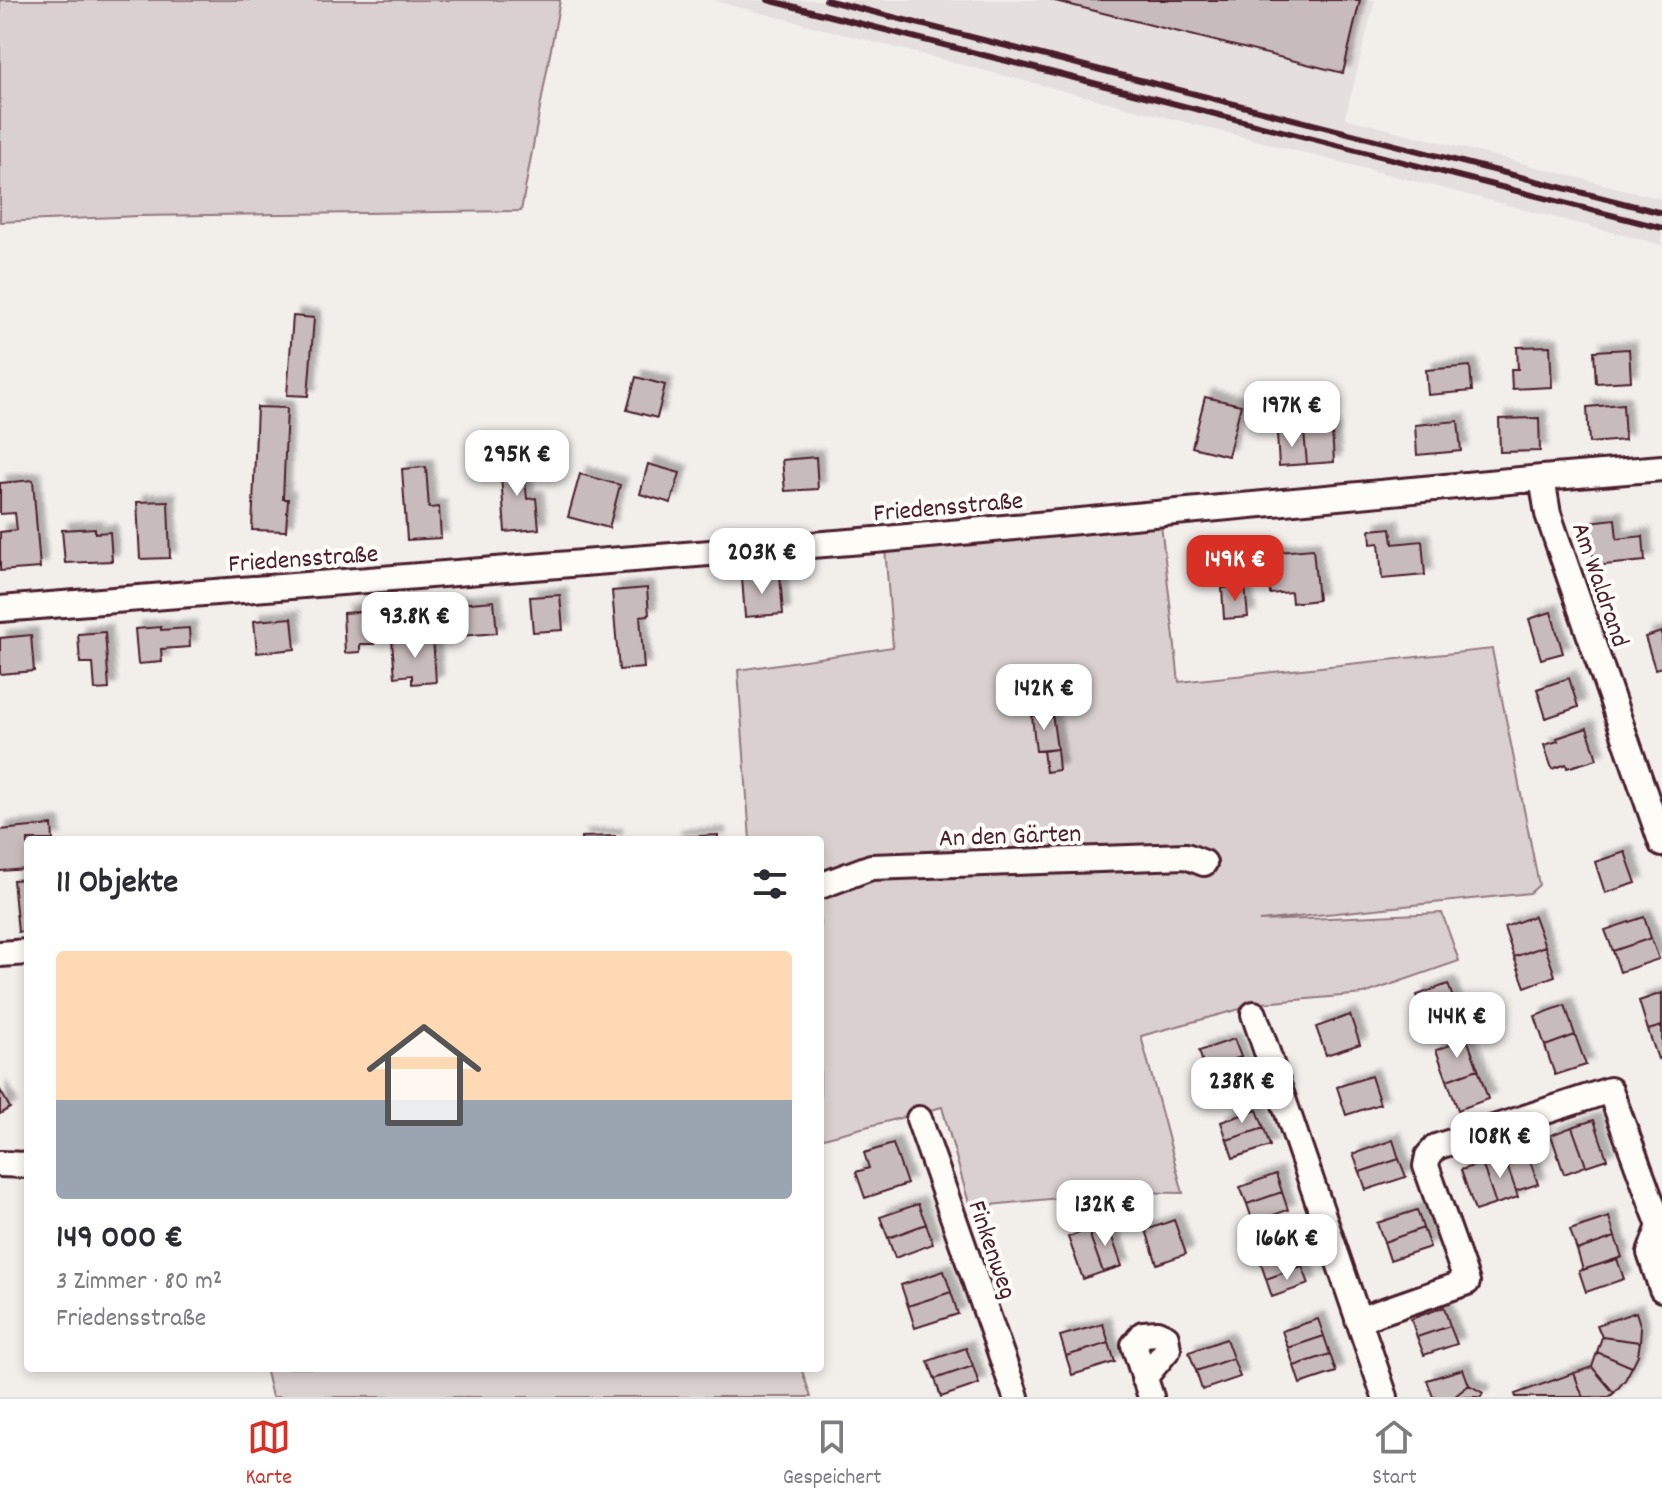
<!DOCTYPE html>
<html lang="de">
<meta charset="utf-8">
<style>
:root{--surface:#fff;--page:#f2f2f3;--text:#2b2b33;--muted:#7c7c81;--line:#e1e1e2;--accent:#d93025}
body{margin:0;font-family:Dekko,sans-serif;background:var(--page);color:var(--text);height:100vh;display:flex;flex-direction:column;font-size:30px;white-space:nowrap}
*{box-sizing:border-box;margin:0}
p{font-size:26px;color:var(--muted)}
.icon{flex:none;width:44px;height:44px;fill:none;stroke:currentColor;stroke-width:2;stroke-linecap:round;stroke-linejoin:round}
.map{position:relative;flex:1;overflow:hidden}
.drawer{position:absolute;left:24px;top:836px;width:800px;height:536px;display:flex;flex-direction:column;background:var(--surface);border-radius:8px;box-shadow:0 4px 12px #0003}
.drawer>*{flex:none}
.price{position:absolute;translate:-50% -68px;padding:0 18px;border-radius:16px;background:#fff;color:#222;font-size:26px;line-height:52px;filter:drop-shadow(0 2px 4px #0008)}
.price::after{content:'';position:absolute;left:50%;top:48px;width:24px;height:18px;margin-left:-12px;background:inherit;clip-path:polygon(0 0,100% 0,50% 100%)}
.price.on{background:var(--accent);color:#fff}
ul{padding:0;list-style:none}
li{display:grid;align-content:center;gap:16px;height:424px;padding:0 32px}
li span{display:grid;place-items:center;height:248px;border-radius:8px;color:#555}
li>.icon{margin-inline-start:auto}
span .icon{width:144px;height:144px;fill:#fffc;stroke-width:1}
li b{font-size:34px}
h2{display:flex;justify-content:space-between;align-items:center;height:96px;padding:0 32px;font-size:34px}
.tabs{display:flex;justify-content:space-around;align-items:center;height:112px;border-top:2px solid var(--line);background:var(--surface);font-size:22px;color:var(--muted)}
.tabs a{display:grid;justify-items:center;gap:4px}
.tabs .on{color:var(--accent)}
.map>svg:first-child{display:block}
.built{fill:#e5dfdd}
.green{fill:#d9d0cf;stroke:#92787d;stroke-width:2}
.building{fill:#c8bbbb;stroke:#4a1f2b;stroke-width:2;filter:url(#shadow)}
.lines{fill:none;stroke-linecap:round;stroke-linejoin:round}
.minor-casing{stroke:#4a1f2b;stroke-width:30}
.minor{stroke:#fdfcf7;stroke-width:24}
.rail{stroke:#4a1f2b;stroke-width:6}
.labels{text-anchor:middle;stroke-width:8;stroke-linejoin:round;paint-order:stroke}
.street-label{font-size:26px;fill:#4a1f2b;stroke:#fdfcf7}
</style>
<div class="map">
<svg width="1662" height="1397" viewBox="0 0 1662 1397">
<defs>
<filter id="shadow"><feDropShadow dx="7" dy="-7" stdDeviation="2" flood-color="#0004"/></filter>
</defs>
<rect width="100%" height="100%" fill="#f2efeb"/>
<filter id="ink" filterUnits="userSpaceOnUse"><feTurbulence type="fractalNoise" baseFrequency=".0125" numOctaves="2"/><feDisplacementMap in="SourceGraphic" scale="16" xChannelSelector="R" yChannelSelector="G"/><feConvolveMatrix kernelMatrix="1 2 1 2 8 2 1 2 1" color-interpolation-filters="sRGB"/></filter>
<g filter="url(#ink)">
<path class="built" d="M711 0H1375L1345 118 1662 199V245Z"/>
<path class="green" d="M0 0H560L521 211 139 216 0 222Z
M1161 524 1179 682 1492 649 1539 885 1530 893 1259 921 1442 913 1459 961 1364 994 1262 1003 1141 1036 1183 1193 1118 1192 970 1207 942 1107 820 1139V840H750L738 670 893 647 885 548Z
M265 1368H801L811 1397H272Z"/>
<path class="building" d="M1051 0H1360L1343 73Z
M293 316 314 318 308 396 287 395Z
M1550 346 1552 387 1512 389 1511 369H1518L1517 347Z
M1629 349 1631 381 1596 383 1594 351Z
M1470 366 1472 391 1428 395 1426 370Z
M636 377 665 385 657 418 627 410Z
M1205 397 1241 405 1228 456 1192 447Z
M1623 404 1625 440 1589 443 1587 407Z
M257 407 287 408 283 499H288L286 531 252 530Z
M1539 418 1540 451 1500 452 1499 419Z
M1458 421 1461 451 1417 455 1415 425Z
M1332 430 1334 462 1307 464 1304 432Z
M1304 432 1307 464 1279 466 1277 434Z
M816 457 818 489 785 491 782 460Z
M523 458 527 499 536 498 539 529 505 532 500 460Z
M648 464 680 473 671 503 640 494Z
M426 467 429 508 439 507 441 538 407 540 402 469Z
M580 474 620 485 609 528 568 517Z
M33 480 40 568 0 571V532L17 530 15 513 0 514V483Z
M168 501 170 558 140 559 137 502Z
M1615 519 1617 539 1643 536 1645 561 1594 566 1589 522Z
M95 528V533L110 532 112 561 65 563 62 530Z
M1391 528 1393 544 1422 541 1425 575 1382 579 1379 543 1371 544 1370 530Z
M1313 549 1318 600 1292 603 1291 592 1270 594 1267 553Z
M780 575 783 614 745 617 742 578Z
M1245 586 1248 617 1224 619 1222 588Z
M647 588 649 615 640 616 644 668 619 670 612 591Z
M560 595 563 630 533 632 530 597Z
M494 601 497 633 460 636 457 604Z
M373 611 375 644H360V652L345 653 343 613Z
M1551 612 1563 653 1541 659 1529 619Z
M292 618 295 649 257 653 254 621Z
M161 627V630L189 628 190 647 161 649 162 662 138 664 135 629Z
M105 632 109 689 95 690 93 663H80L78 634Z
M1662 632V667L1655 669 1645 637Z
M31 635 34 671 0 674V638Z
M433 638 436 682 412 684V675L395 677 392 641Z
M1569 678 1578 707 1546 718 1537 689Z
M1052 713 1057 749 1036 751 1032 716Z
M1587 728 1597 759 1567 768 1566 764 1552 769 1544 745 1558 741 1557 738Z
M1057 749 1059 770 1046 772 1043 751Z
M52 825 53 840H28V869L0 871V830Z
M718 835V840H675V837Z
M615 836V840H581V837Z
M1625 852 1636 883 1605 893 1595 862Z
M28 879V931L18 932 13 880Z
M1534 916 1545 946 1514 957 1504 927Z
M1644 917 1651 938 1613 951 1605 930Z
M1651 938 1659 959 1620 972 1613 951Z
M1545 946 1555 976 1525 987 1514 957Z
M1448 984 1459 1015 1429 1026 1417 995Z
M1662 993V1026L1648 1030 1639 1001Z
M1565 1005 1575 1035 1545 1046 1535 1016Z
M1350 1015 1360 1044 1326 1055 1316 1027Z
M1662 1026V1057L1658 1059 1648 1030Z
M1575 1035 1586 1065 1555 1075 1545 1046Z
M1234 1039 1241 1057 1205 1069 1199 1051Z
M1467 1039 1478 1069 1447 1080 1436 1050Z
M1241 1057 1247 1075 1211 1087 1205 1069Z
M1478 1069 1488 1099 1458 1110 1447 1080Z
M1371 1076 1380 1104 1346 1115 1337 1087Z
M0 1090 10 1108 0 1114Z
M1257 1110 1264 1128 1227 1140 1221 1122Z
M1594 1120 1607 1159 1586 1166 1572 1127Z
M1572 1127 1586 1166 1564 1174 1551 1135Z
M1264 1128 1270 1146 1233 1158 1227 1140Z
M1393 1140 1399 1159 1360 1172 1353 1154Z
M893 1144 907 1184 865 1198 856 1172 869 1168 864 1153Z
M1524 1144 1538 1184 1516 1191 1502 1151Z
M1504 1156 1518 1197 1496 1204 1482 1163Z
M1399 1159 1406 1177 1366 1190 1360 1172Z
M1482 1163 1496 1204 1475 1211 1461 1170Z
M1276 1174 1282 1192 1247 1204 1240 1187Z
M1282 1192 1288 1210 1253 1222 1247 1204Z
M918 1204 926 1224 888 1238 880 1217Z
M1417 1210 1423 1228 1384 1242 1377 1223Z
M1609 1217 1615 1237 1577 1250 1570 1230Z
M1174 1220 1186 1254 1157 1264 1146 1230Z
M1107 1223 1122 1266 1103 1272 1088 1230Z
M926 1224 933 1244 895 1258 888 1238Z
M1423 1228 1430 1247 1390 1260 1384 1242Z
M1088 1230 1103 1272 1083 1279 1068 1237Z
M1615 1237 1622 1257 1583 1270 1577 1250Z
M1296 1249 1302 1266 1266 1279 1260 1261Z
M1617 1259 1624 1279 1586 1292 1579 1271Z
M1302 1266 1309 1284 1272 1297 1266 1279Z
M944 1271 951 1292 908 1306 901 1285Z
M951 1292 958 1314 915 1328 908 1306Z
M1444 1307 1450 1326 1417 1337 1411 1319Z
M1636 1312 1641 1328 1640 1342 1602 1337 1597 1325Z
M1318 1319 1324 1336 1288 1348 1282 1331Z
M1103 1324 1109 1343 1066 1356 1060 1336Z
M1450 1326 1457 1344 1424 1355 1417 1337Z
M1324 1336 1330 1354 1294 1366 1288 1348Z
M1602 1337 1640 1342 1638 1355 1632 1367 1597 1352Z
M1226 1339 1233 1358 1196 1371 1189 1352Z
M1109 1343 1115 1362 1072 1375 1066 1356Z
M966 1348 973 1366 935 1379 928 1361Z
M1597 1352 1632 1367 1625 1380 1614 1393 1592 1367Z
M1330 1354 1336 1372 1300 1384 1294 1366Z
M1233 1358 1240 1377 1202 1390 1196 1371Z
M973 1366 979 1384 941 1397 935 1379Z
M1592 1367 1614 1393 1609 1397H1583L1574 1373Z
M1463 1369 1469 1385 1454 1397H1433L1427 1380Z
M1574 1373 1583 1397H1516L1515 1394Z
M1469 1385 1483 1393 1481 1397H1454Z"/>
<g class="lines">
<defs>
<path id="minor" d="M1542 478 1548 514 1662 844
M0 609 875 540 1542 478 1662 468
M820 886 871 867 1186 856 1204 863
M0 954 28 952
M1254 1014 1385 1397
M919 1119 1016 1397
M0 1164 28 1165
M1358 1320 1467 1282 1426 1166 1428 1156 1436 1147 1610 1090 1660 1226 1650 1253 1662 1289
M1144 1378 1168 1349 1166 1337 1157 1333 1143 1334 1134 1345 1151 1397"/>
</defs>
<use href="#minor" class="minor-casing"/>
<use href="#minor" class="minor"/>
<path class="rail" d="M768 0 1662 228
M826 0 1662 213"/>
</g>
</g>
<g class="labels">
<g class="street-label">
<text transform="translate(948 505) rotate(-5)" y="9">Friedensstraße</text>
<text transform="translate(303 557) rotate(-4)" y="9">Friedensstraße</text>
<text transform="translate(1602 584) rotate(71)" y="9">Am Waldrand</text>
<text transform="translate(1010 834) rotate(-2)" y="9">An den Gärten</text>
<text transform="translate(994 1249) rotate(71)" y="9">Finkenweg</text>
</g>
</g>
</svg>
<b class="price" style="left:1292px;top:449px">197K €</b>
<b class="price" style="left:517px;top:498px">295K €</b>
<b class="price" style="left:762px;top:596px">203K €</b>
<b class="price on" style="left:1235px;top:603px">149K €</b>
<b class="price" style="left:415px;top:660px">93.8K €</b>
<b class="price" style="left:1044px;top:732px">142K €</b>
<b class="price" style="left:1457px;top:1060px">144K €</b>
<b class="price" style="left:1242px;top:1125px">238K €</b>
<b class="price" style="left:1500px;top:1180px">108K €</b>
<b class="price" style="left:1105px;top:1248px">132K €</b>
<b class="price" style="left:1287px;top:1282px">166K €</b>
<section class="drawer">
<h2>11 Objekte<svg class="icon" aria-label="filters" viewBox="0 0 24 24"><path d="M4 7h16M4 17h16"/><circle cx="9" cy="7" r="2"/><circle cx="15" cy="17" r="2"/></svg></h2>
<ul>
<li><span style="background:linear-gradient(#ffd9b3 60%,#9aa5b1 0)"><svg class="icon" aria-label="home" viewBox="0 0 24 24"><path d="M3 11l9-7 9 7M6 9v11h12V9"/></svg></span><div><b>149 000 €</b><p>3 Zimmer · 80 m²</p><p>Friedensstraße</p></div></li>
</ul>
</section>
</div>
<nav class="tabs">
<a class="on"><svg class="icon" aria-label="map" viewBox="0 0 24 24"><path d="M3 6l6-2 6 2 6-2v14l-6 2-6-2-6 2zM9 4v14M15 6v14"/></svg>Karte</a>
<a><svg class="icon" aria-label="saved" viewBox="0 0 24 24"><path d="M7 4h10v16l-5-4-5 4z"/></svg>Gespeichert</a>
<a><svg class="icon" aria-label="home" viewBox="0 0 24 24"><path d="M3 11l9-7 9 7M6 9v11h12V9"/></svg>Start</a>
</nav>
